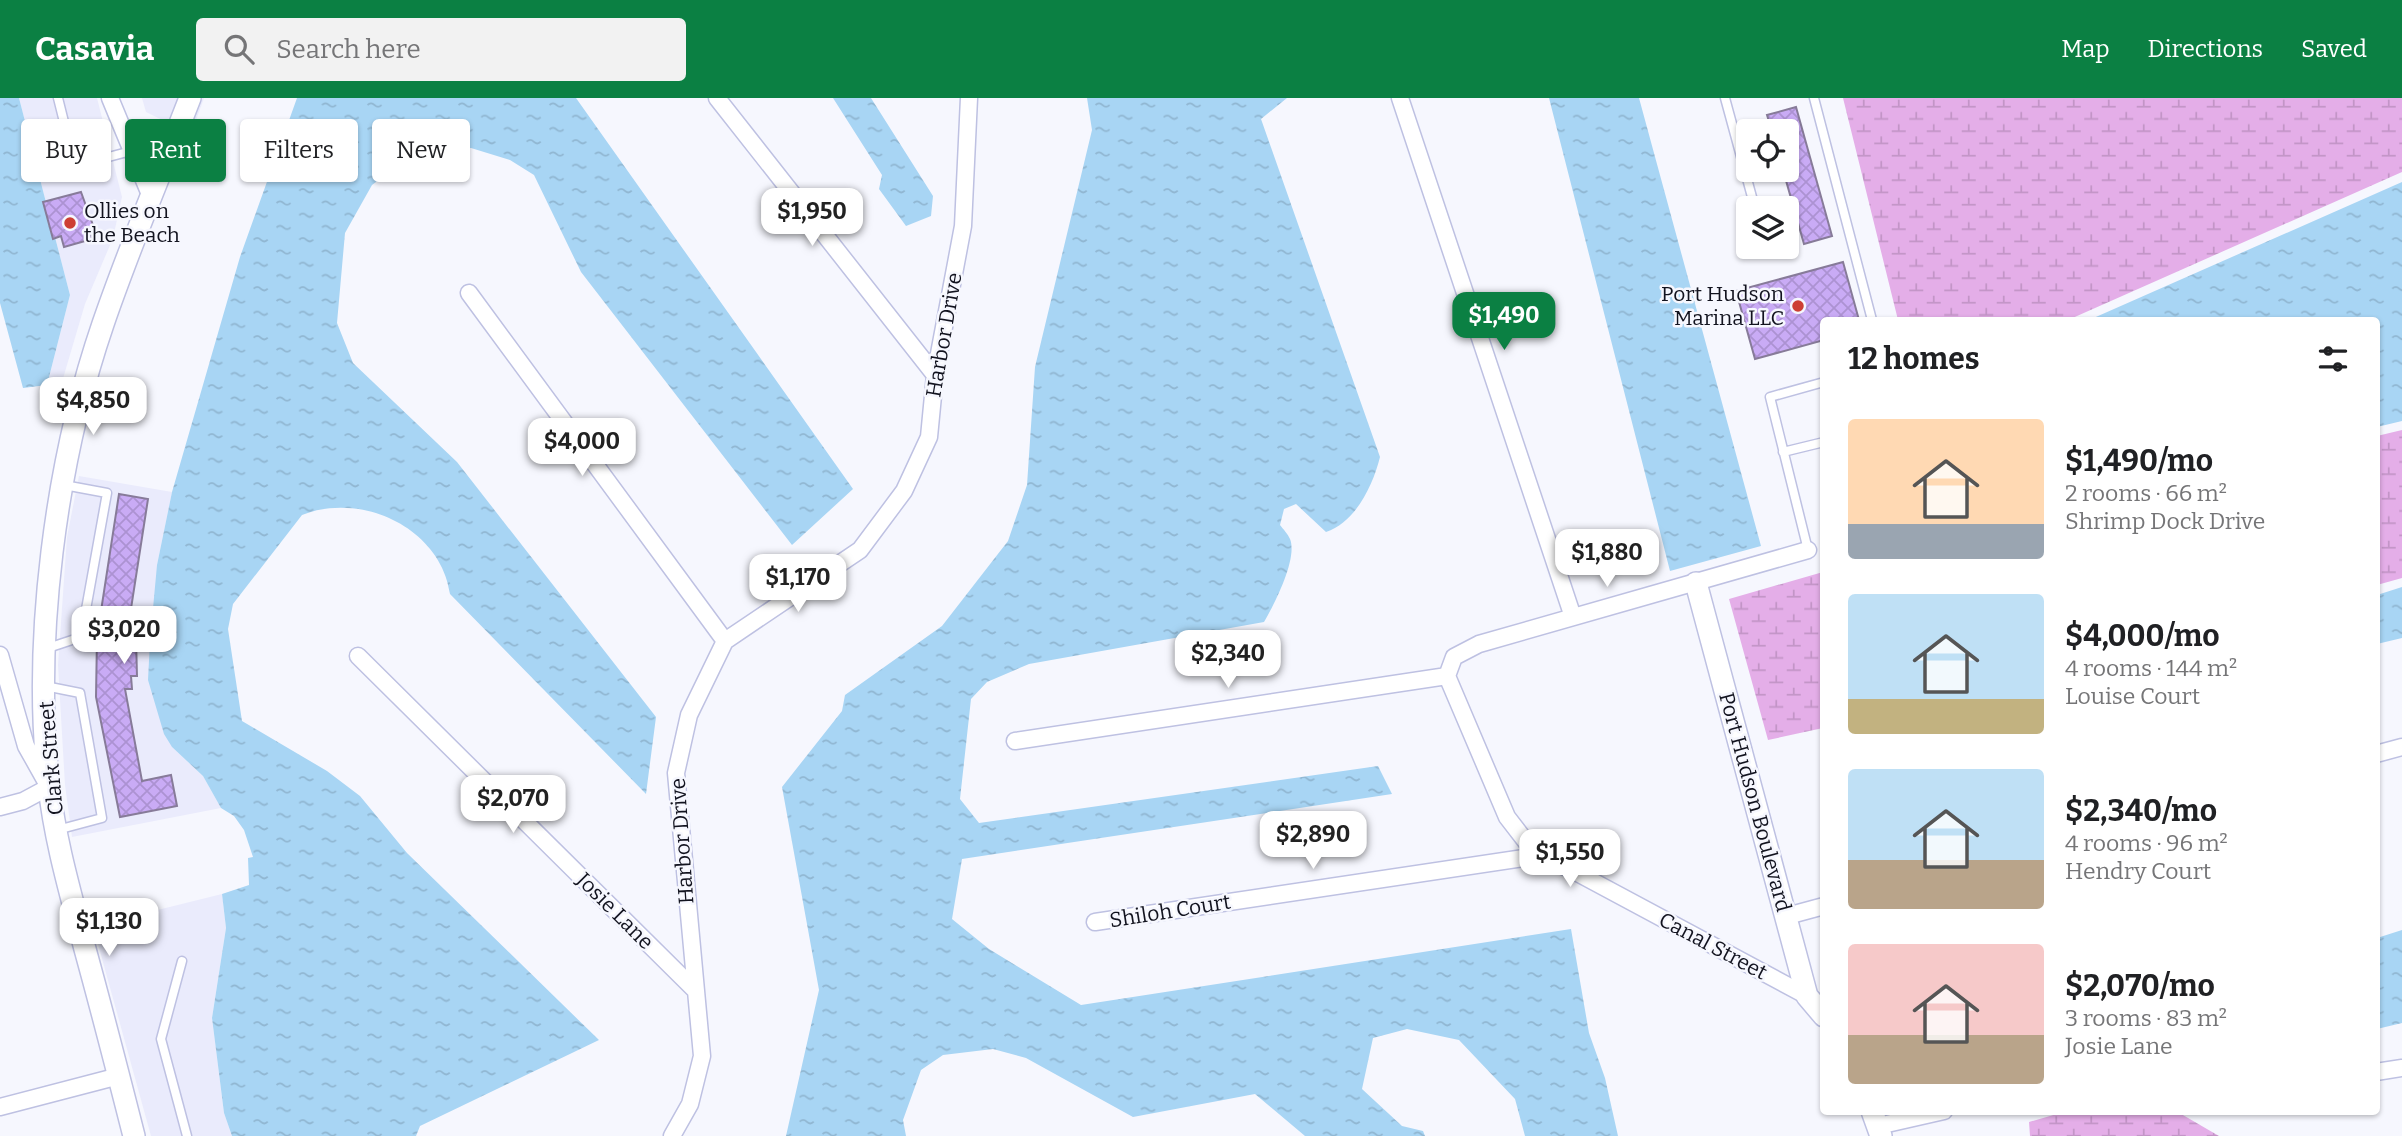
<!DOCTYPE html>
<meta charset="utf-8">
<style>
:root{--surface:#fff;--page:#f2f2f2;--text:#202124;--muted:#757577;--accent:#0b8043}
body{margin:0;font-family:Bitter,serif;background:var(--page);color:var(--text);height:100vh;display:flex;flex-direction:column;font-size:26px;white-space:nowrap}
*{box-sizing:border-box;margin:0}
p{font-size:23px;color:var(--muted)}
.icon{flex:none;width:38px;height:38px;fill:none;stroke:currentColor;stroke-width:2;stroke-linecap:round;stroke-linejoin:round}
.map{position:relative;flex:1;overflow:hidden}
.drawer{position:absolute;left:1820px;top:219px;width:560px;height:798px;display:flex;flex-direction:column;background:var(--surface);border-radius:7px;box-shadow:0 2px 5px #0004}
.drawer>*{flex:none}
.top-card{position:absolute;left:21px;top:21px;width:665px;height:63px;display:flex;gap:14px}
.fabs{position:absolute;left:1736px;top:21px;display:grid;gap:14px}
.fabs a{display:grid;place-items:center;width:63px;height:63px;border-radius:7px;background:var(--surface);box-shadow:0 2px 5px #0004;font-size:35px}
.price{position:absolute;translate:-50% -60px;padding:0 16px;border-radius:14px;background:#fff;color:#222;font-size:23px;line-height:46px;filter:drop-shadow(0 2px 4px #0008)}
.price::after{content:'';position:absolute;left:50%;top:42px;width:21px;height:16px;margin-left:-10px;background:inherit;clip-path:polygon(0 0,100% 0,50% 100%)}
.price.on{background:var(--accent);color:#fff}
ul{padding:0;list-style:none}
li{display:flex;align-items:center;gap:21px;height:175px;padding:0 28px}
li span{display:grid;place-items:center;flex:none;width:196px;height:140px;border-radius:7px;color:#555}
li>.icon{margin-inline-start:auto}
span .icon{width:84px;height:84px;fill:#fffc;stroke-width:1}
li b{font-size:30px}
h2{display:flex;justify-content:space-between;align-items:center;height:84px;padding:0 28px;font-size:30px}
.tag{padding:0 24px;border-radius:7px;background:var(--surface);box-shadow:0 2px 5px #0004;font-size:24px;line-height:63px}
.tag.on{background:var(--accent);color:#fff}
header{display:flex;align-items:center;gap:42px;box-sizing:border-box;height:98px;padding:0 35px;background:var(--accent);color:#fff}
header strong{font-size:33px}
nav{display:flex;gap:38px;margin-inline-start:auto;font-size:24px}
.search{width:490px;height:63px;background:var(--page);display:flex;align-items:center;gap:18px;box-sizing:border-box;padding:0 24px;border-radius:7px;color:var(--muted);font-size:26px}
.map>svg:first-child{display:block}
.built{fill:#eaebfc}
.wetland{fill:url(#wetland-marsh)}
.water{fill:url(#water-ripples)}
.building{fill:url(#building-cross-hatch);stroke:#877b99;stroke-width:2}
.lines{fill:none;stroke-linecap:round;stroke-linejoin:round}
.service-casing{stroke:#bec1e2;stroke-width:11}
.minor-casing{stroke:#bec1e2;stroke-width:19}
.tertiary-casing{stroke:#bec1e2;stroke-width:24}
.service{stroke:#fff;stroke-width:8}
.minor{stroke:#fff;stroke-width:16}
.tertiary{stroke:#fff;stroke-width:21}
.poi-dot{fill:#cd3f34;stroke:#f6f7fe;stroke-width:2.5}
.labels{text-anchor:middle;stroke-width:5;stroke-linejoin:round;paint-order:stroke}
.poi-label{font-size:21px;fill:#12131f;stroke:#f6f7fe;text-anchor:start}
.street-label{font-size:21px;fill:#12131f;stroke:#f6f7fe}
</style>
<header>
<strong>Casavia</strong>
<div class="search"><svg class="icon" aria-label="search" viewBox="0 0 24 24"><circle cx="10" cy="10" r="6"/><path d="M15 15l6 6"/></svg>Search here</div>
<nav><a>Map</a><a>Directions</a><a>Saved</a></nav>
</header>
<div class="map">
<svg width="2402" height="1038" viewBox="0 0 2402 1038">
<defs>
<pattern id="wetland-marsh" width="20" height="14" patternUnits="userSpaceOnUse" patternTransform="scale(1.75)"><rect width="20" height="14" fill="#e4aee8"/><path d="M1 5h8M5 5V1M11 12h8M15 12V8" fill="none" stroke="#c395c7"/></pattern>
<pattern id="water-ripples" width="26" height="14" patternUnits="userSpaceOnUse" patternTransform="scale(1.75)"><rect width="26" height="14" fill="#a8d5f4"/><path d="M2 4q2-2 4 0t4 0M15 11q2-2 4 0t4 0" fill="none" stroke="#90b6d1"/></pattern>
<pattern id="building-cross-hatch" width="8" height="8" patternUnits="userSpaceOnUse" patternTransform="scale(1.75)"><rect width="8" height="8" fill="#c9abf5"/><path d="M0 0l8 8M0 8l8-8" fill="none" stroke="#ac92d2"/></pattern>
</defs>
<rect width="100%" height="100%" fill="#f6f7fe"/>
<path class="built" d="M19 0H97L122 99 113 140 85 206 59 294 47 287 70 197Z
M142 0H204L191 36 146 14Z
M79 378 172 394 157 467 172 649 203 678 221 710 72 739 65 687 58 567 67 439Z
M222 796 226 830 212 920 224 1015 232 1038H151L93 828Z"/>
<path class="wetland" d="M1843 0H2402V74L2068 222H1898Z
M2402 332V480L2377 487V338Z
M1823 474V630L1768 642 1729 501Z
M2067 1013H2176L2219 1038H2030L2029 1024Z"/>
<path class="water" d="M0 0H19L70 197 47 287 23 290 0 205Z
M297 0H576L853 391 792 447 581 174 534 77 510 62 471 50 430 54 404 63 372 87 345 135 337 225 353 265 457 364 656 619 646 696 450 496C441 430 361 393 302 417L233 506 228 531 242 623 327 673 360 698 407 755 599 942 420 1028 416 1038H232L224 1015 212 920 226 830 222 796 249 787 248 760 253 759 244 732 234 718 221 710 203 678 172 649 164 636 148 582 150 543 157 467 172 394 240 159Z
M833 0H871L933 98 931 118 906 128 879 91 882 77Z
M1087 0H1287L1261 21 1380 359C1373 387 1356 424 1326 434L1296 406 1284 411 1280 427C1283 431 1288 436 1290 441 1298 460 1274 507 1264 524L1029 566 987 584 971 601 960 701 979 725 1378 668 1392 696 962 761 952 821 989 851 1081 907 1571 831 1589 935 1605 980 1618 1038H1525L1515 1001 1459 942 1407 931 1373 940 1362 991 1402 1028 1423 1033 1425 1038H1305L1255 996 1133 1019 1026 960 993 951 943 957 921 972 903 1022 906 1038H786L819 892 782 689 842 613 845 597 942 528 1008 443 1027 387 1035 269 1092 32Z
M1549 0H1639L1761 448 1670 473Z
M2402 84V323L2377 329 2376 222H2089Z
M2402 489V540L2377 546V497Z
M2402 832V925L2377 931V840Z"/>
<path class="building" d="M1796 9 1832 138 1804 146 1783 72H1787V33H1772L1767 17Z
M81 94 94 130 89 131 92 141 64 149 61 138 53 141 43 104Z
M1843 164 1859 222H1824V242L1755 261 1736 193Z
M119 396 148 401 130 517 141 519 136 540 137 578H131L132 591H125L142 683 171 677 177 708 120 719 96 599 97 539Z"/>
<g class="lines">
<defs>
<path id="service" d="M58 0 75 68 131 53
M1725 0 1755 110
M1814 0 1872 222
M1783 354 1824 344
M1808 452 1770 299 1824 284
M48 550 81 539 107 395 64 387
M45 588 80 595 102 720 57 732
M182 863 161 941 187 1038"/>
<path id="minor" d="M110 0 151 99
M717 0 935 277
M1400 0 1573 519
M469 195 725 543
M0 557 26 648 49 689 23 703 0 709
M358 558 694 891
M1447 578 1507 719 1537 758 1570 771 1807 898
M1447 578 1454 559 1479 546 1808 452
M1015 643 1447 578
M2376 656 2402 649
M1787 818 1824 808
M1095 824 1537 758
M2376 974 2402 970
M0 1009 119 978
M1878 1028 1944 1013
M672 1038 690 1006 702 958 676 675 689 617 725 543 860 452 904 393 929 339 935 277 963 128 969 0"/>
<path id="tertiary" d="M1696 485 1807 898 1824 918
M1872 1013 1881 1038
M134 1038C118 975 102 913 85 851 71 797 55 743 49 688 32 543 56 363 103 226 129 150 161 75 190 0"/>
</defs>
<use href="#service" class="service-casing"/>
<use href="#minor" class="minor-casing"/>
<use href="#tertiary" class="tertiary-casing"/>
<use href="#service" class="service"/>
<use href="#minor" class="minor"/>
<use href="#tertiary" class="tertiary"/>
</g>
<g class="poi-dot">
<circle cx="70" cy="125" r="7"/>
<circle cx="1798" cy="208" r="7"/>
</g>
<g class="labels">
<g class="poi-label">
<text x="84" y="120">Ollies on<tspan x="84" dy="24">the Beach</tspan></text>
<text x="1784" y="203" text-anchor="end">Port Hudson<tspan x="1784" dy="24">Marina LLC</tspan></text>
</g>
<g class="street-label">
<text transform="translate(944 237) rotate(-80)" y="7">Harbor Drive</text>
<text transform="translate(51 660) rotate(-95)" y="7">Clark Street</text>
<text transform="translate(1755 704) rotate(75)" y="7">Port Hudson Boulevard</text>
<text transform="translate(682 743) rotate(-94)" y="7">Harbor Drive</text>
<text transform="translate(615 813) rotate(45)" y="7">Josie Lane</text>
<text transform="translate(1170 813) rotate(-9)" y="7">Shiloh Court</text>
<text transform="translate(1713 848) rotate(28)" y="7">Canal Street</text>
</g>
</g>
</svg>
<div class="fabs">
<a><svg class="icon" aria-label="locate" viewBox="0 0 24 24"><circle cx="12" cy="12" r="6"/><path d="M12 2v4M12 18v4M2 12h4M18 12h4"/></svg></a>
<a><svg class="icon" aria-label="layers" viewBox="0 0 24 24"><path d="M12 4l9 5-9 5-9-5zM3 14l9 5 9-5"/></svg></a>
</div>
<b class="price" style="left:812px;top:150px">$1,950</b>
<b class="price on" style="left:1504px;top:254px">$1,490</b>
<b class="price" style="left:93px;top:339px">$4,850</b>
<b class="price" style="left:582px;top:380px">$4,000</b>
<b class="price" style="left:1607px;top:491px">$1,880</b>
<b class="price" style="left:798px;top:516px">$1,170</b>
<b class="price" style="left:124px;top:568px">$3,020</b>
<b class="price" style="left:1228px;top:592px">$2,340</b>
<b class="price" style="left:513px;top:737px">$2,070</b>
<b class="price" style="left:1313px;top:773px">$2,890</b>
<b class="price" style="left:1570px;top:791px">$1,550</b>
<b class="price" style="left:109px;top:860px">$1,130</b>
<div class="top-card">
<a class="tag">Buy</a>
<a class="tag on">Rent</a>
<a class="tag">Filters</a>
<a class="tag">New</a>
</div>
<section class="drawer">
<h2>12 homes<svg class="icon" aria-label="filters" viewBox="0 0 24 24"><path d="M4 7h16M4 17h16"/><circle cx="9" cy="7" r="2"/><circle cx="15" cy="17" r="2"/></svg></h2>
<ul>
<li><span style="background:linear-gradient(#ffd9b3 75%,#9aa5b1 0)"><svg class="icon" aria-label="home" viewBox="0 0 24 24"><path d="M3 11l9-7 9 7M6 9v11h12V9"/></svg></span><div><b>$1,490/mo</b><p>2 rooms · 66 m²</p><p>Shrimp Dock Drive</p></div></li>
<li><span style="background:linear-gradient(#bfe0f5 75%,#c2b280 0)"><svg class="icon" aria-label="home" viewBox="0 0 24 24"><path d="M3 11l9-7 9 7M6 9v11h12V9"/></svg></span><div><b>$4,000/mo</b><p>4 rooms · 144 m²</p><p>Louise Court</p></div></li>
<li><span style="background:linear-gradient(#bfe0f5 65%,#b9a48a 0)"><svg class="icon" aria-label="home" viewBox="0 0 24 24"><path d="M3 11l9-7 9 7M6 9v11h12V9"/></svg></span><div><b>$2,340/mo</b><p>4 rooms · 96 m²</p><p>Hendry Court</p></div></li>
<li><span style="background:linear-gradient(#f6c9c9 65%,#b9a48a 0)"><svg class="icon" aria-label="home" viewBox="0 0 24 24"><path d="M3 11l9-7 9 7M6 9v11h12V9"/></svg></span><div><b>$2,070/mo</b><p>3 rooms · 83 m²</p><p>Josie Lane</p></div></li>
</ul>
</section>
</div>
